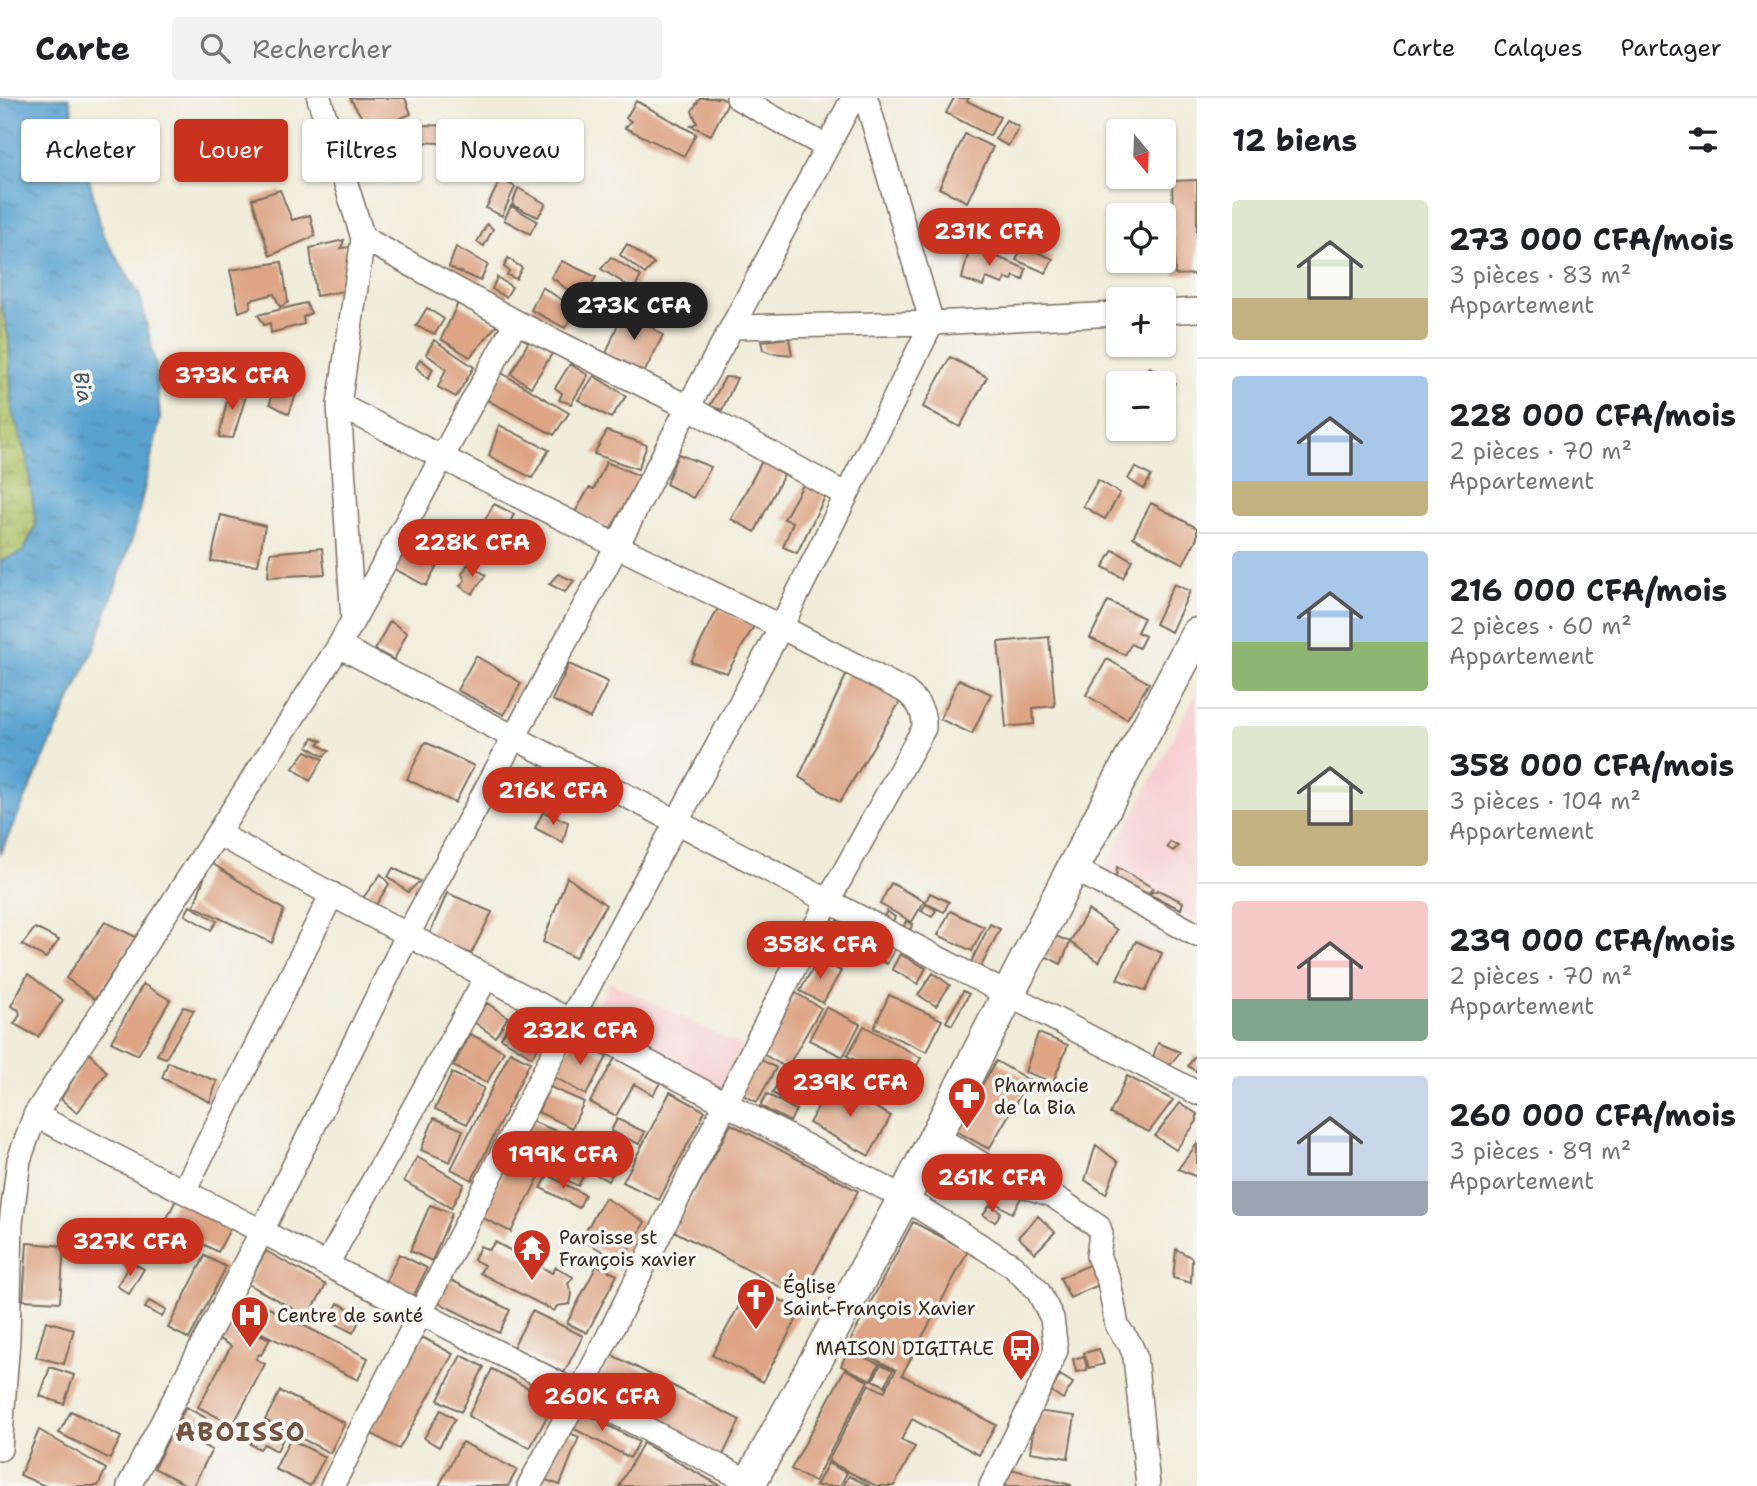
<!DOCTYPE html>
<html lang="fr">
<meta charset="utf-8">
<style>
:root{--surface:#fff;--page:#f2f2f2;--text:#202124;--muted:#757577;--line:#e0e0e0;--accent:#c8321e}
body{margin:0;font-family:"Shantell Sans",sans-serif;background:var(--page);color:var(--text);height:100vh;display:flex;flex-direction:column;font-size:26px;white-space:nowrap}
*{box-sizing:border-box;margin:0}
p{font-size:23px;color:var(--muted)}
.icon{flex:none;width:38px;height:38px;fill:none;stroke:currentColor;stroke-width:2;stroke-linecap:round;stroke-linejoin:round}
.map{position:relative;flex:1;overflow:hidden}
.details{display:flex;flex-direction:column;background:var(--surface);width:560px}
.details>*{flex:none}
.banner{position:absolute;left:21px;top:21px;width:665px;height:63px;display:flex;gap:14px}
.needle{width:46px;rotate:161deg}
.tools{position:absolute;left:1106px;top:21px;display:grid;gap:14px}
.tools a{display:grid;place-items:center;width:70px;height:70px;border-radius:7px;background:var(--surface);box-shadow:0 2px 5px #0004;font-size:35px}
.price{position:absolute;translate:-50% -60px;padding:0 16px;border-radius:24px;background:var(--accent);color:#fff;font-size:23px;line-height:46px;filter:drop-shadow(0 2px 4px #0008)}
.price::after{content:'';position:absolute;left:50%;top:42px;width:21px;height:16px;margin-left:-10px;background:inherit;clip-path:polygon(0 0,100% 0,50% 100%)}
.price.current{background:#222;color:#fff}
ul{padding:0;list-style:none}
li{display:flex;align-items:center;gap:21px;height:175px;padding:0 35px}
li+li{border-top:2px solid var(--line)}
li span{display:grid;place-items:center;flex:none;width:196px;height:140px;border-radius:7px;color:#555}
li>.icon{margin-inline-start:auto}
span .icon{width:84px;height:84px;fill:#fffc;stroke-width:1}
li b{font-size:30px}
h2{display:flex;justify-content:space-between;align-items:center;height:84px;padding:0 35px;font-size:30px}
.pill{padding:0 24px;border-radius:7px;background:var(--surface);box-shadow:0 2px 5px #0004;font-size:24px;line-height:63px}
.pill.current{background:var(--accent);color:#fff}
header{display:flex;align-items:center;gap:42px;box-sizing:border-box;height:98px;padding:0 35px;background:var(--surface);border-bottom:2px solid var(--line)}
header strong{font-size:33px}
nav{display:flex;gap:38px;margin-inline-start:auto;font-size:24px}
.search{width:490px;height:63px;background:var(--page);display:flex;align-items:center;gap:18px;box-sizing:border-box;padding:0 24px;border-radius:7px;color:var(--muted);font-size:26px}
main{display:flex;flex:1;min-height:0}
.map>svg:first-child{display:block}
.built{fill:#f7cfd1}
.wetland{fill:url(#wetland-marsh);stroke:#737440;stroke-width:2}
.water{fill:url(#water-ripples);stroke:#4a6677;stroke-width:2}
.building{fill:#dda585}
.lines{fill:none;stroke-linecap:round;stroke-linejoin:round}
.minor-casing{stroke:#7a6e5f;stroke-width:26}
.secondary-casing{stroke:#7a6e5f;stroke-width:35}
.minor{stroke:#fff;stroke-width:23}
.secondary{stroke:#fff;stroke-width:32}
.labels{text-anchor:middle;stroke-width:7;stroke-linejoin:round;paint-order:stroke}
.poi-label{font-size:19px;fill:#3b2a1e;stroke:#f6f6f2;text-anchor:start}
.water-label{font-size:21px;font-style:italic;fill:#475a65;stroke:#f6f6f2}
.district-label{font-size:26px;font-weight:bold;letter-spacing:2px;fill:#745542;stroke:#f6f6f2}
</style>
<header>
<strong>Carte</strong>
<div class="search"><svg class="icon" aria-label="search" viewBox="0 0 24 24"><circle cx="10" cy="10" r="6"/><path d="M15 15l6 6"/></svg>Rechercher</div>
<nav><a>Carte</a><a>Calques</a><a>Partager</a></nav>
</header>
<main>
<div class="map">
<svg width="1197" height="1388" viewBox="0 0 1197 1388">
<defs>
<pattern id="wetland-marsh" width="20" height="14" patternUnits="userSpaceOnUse" patternTransform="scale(1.75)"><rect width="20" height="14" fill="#abbf62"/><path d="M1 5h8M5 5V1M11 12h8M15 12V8" fill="none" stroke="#8c9b50"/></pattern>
<pattern id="water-ripples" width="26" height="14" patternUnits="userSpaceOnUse" patternTransform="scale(1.75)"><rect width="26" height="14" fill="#58a2d0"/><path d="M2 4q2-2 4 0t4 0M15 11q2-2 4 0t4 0" fill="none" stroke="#4a84a8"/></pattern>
</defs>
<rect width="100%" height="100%" fill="#f6f6f2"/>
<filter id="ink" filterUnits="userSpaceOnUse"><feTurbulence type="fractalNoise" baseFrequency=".0143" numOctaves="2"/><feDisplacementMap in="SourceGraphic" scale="14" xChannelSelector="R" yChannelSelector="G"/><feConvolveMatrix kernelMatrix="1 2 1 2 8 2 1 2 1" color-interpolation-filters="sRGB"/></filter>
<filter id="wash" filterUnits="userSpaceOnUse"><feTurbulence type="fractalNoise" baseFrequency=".00686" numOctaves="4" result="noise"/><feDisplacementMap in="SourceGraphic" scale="28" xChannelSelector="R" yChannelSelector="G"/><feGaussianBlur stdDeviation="1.57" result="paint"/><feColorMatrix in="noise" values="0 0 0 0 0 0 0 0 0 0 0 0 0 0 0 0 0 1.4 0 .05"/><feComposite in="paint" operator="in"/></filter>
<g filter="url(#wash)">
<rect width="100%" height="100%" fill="#f0ecd9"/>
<path class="built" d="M1197 594V825L1103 775Z
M610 884 745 950 724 994 588 927Z"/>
<path class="wetland" d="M0 201 9 241 12 313 27 360 36 427 23 454 0 463Z"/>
<path class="water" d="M0 0H69L103 137 140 198 156 268 160 321 134 435 95 548 0 756V463L23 454 36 427 27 360 12 313 9 241 0 201Z"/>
<g id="blocks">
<path class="building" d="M350 0H405L411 16 370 33Z
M700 0H721L728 4 711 37 691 28 697 25 692 13Z
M954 0H969L967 3 1000 19 990 38 946 15Z
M636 3 696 36 684 58 625 30 631 23 626 20Z
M1006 22 1019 29 1008 48 995 41Z
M415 27 465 28 467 48 442 49 440 45 418 44Z
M965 36 993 49 967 104 939 90Z
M276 56 277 66 265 71 261 61Z
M501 81 515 89 502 118 486 110Z
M1197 82V176L1175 177 1172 83Z
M518 90 546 106 538 119 512 107Z
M280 92 292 122 310 117 315 138 270 158 252 101Z
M511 108 537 123 530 136 504 122Z
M487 126 493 131 484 148 477 144Z
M344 142 341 150 351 149 349 192 316 198 310 150Z
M627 146 654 166 645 176 620 157Z
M970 147 1026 171 1023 182 1014 178 1012 182 1006 180 1003 186 986 180 983 188 962 181Z
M1023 148 1053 161 1046 175 1016 162Z
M456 149 488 167 480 183 449 169Z
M611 159 641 178 634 191 601 171Z
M508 160 522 170 516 181 507 177 509 173 504 169Z
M562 163 596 179 565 230 531 212 542 189 565 204 572 195 551 179Z
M282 164 288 204 280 209 274 196 251 202 250 210 239 214 230 172Z
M497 179 512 189 506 199 492 191Z
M306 205 311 215 303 219 304 226 271 235 270 225 264 227 258 217Z
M458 205 497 227 470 259 441 241Z
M427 210 444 221 435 236 416 228Z
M624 211 663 237 644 275 606 256Z
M531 239 552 256 531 289 511 276Z
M789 240 792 257 771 255 763 252 761 243Z
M434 242 474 269 456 299 438 289 446 271 426 256Z
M950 259 987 279 960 329 923 309Z
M420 261 433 271 428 281 416 269Z
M570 266 588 277 571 306 559 302 562 295 555 290Z
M1150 269 1175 285 1164 303V285H1140Z
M500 274 569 315 554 337 483 300Z
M594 278 626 298 611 320 578 302Z
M725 279 737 280 722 312 710 308Z
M275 280 298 290 289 316 270 306Z
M230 288 247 295 233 340 219 339Z
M499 327 549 352 532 380 489 358Z
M607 333 647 347 638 371 594 356Z
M678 356 711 369 693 400 666 386Z
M762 363 784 376 755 434 731 421Z
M606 364 640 378 611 431 574 416 589 390 594 391Z
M1135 369 1151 378 1144 391 1128 381Z
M1098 382 1120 395 1105 421 1083 408Z
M803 387 826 397 797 455 783 449 793 424 784 421Z
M1151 405 1197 430V440L1183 466 1133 439Z
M494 406 514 416 500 446 477 435Z
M221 417 265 428 258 467 211 463Z
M411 434 445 452 426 488 391 469Z
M322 450 325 476 268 479 270 455Z
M1113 452 1132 462 1123 480 1103 469Z
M468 466 486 477 472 496 460 488 465 482 462 476Z
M558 476 574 483 565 494 549 486Z
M1174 486 1190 493 1171 534 1155 526Z
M1108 503 1144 520 1137 534 1145 538 1139 550 1131 546 1125 557 1090 540Z
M718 510 754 528 727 575 691 564Z
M390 523 407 535 394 562 375 552Z
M1049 539 1055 608 1033 610 1034 626 1006 629 998 544Z
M476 558 521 585 504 617 457 592Z
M1107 561 1149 585 1127 621 1086 597Z
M569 566 608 584 590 620 552 602Z
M849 571 901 602 840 704 799 679Z
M959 581 991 596 972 636 940 621Z
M313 639 322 643 318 646 329 653 324 658 308 649Z
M425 644 474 668 455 705 407 681Z
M306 653 323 661 310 683 293 670Z
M543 714 568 724 563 745 535 730Z
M1170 744 1178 748 1173 753 1167 749Z
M210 764 284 812 272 845 194 808Z
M1117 769 1153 790 1148 796 1158 792 1183 804 1181 811 1148 796 1116 780Z
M393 770 420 783 408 794 388 779Z
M381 776 389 786 376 807 363 800Z
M567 779 606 807 575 860 543 844Z
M891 785 924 803 912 824 880 806Z
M447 795 492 814 471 856 429 837Z
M930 795 949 804 944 814 925 805Z
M926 806 936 812 932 819 921 813Z
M190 808 217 823 211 832 185 817Z
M1088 812 1117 832 1099 864 1070 844Z
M887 813 895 819 890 827 882 822Z
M950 813 984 829 972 853 938 837Z
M837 823 859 835 842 867 820 855Z
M906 823 913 826 910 832 903 830Z
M105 824 136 839 95 901 66 880Z
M990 826 1000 831 980 871 970 866Z
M35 830 59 842 46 860 22 847Z
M862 834 895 851 887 866 854 849Z
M1051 836 1070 844 1061 866 1045 858Z
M1136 843 1162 855 1146 893 1117 881Z
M900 856 926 870 918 886 892 871Z
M818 861 841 873 823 905 800 893Z
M933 875 950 887 936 908 918 897Z
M28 876 63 902 38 939 14 926 20 917 19 912 11 908Z
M143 886 170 902 138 957 111 944Z
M963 893 969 896 952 927 946 924Z
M796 895 821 910 787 970 761 955Z
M889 897 942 922 927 954 874 930Z
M487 905 508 919 495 939 474 924Z
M183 909 194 912 166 960 157 957Z
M826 909 860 926 843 959 809 942Z
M519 910 551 929 532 959 501 940Z
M864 928 921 960 905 989 847 958Z
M1038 935 1068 947 1053 984 1025 974Z
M470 936 504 953 487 985 453 968Z
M574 941 607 959 586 997 553 978Z
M1158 945 1180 954 1169 968 1153 959Z
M510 954 530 964 472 1082 451 1071Z
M89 955 107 974 77 1015 61 1001Z
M1197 955V974L1188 968Z
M615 960 660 985 653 997 634 986 616 1018 590 1004Z
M758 960 776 970 757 1004 739 995Z
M996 963 1029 982 989 1051 956 1033Z
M168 964 217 983 210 1004 162 980Z
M452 975 484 990 467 1026 435 1011Z
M1127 978 1173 1002 1149 1034 1110 1016Z
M831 985 891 1018 869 1058 809 1025Z
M777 987 791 994 786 1002 772 995Z
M550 989 584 1004 572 1030 538 1014Z
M670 994 705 1013 659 1102 623 1084Z
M767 996 796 1012 790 1024 760 1008Z
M1180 1005 1197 1016V1023L1176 1052 1155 1038Z
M434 1020 463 1032 450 1064 421 1052Z
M617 1021 645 1034 639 1046 611 1033Z
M529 1022 571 1039 557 1071 516 1054Z
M731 1026 858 1093 801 1200 674 1133Z
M604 1039 628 1050 620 1065 597 1055Z
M1197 1046V1079L1178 1071Z
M1096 1047 1118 1064 1106 1096 1085 1082Z
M571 1056 590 1066 578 1088 559 1078Z
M417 1059 464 1086 451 1110 404 1083Z
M510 1062 540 1077 511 1134 481 1119Z
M594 1064 613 1075 608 1083 590 1073Z
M548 1077 585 1097 579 1110 541 1090Z
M961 1077 973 1083 968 1094 955 1089Z
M1003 1090 1021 1100 1012 1115 994 1104Z
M177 1100 232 1127 218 1154 164 1126Z
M605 1100 645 1124 621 1164 581 1141Z
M430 1107 452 1115 432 1163 410 1153Z
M990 1107 1001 1114 995 1124 983 1117Z
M1038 1118 1055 1134 1035 1155 1018 1139Z
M913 1124 968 1153 902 1277 996 1327 979 1357 912 1321 901 1342 915 1349 894 1388H876L828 1363 869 1286 884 1294 896 1272 848 1247Z
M495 1144 552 1175 556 1169 573 1179 568 1186 572 1196 570 1206 557 1208 554 1213 480 1175 484 1167 474 1162 480 1148 489 1152Z
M27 1145 64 1148 60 1204 23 1202Z
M1176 1151 1192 1160 1191 1185 1173 1180Z
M266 1153 326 1187 308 1219 248 1186Z
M399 1156 427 1170 413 1199 385 1185Z
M205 1158 226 1169 189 1241 168 1230Z
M131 1164 144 1171 129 1196 117 1188Z
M1093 1165 1103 1185 1070 1200 1060 1180Z
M597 1167 617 1177 587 1235 567 1225Z
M445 1179 510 1212 499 1235 433 1202Z
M751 1186 801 1213 763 1284 712 1257Z
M249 1200 368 1260 358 1282 237 1223Z
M149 1203 166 1212 162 1219 145 1210Z
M338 1205 362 1218 353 1235 329 1222Z
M532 1213 583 1238 564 1275 513 1249Z
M227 1222 270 1241 261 1257 259 1256 256 1261 265 1266 233 1327 198 1309 231 1248 219 1241Z
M46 1223 74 1231 64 1266 36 1259Z
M422 1239 453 1256 399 1351 369 1334Z
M1099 1251 1104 1266 1089 1270 1084 1255Z
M848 1252 879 1266 871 1282 841 1268Z
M461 1257 484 1269 461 1314 438 1302Z
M612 1257 740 1322 722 1359 593 1294Z
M1084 1258 1087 1272 1076 1274 1073 1261Z
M881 1266 893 1272 885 1288 873 1282Z
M50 1269 74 1277 64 1306 40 1298Z
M492 1271 555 1304 530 1350 468 1318Z
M845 1271 868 1283 814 1384 791 1371Z
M1060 1277 1073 1285 1063 1301 1051 1293Z
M280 1293 345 1325 330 1355 265 1322Z
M186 1309 206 1320 199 1333 179 1322Z
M574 1309 639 1344 630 1360 565 1326Z
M441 1312 455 1321 439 1349 424 1340Z
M71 1313 121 1339 110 1361 59 1335Z
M1036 1313 1075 1318 1068 1360 1030 1354Z
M260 1327 284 1339 277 1353 264 1346 260 1351 250 1346Z
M39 1332 106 1371 98 1388H45L20 1377Z
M173 1332 212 1352 193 1388H188L154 1370Z
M563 1332 579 1339 560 1387 543 1381Z
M290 1341 325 1359 310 1388 275 1371Z
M462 1344 517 1372 508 1388H439Z
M643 1345 721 1388H619Z
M828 1365 847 1375 840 1388H816Z
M1003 1369 1071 1387V1388H998Z
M849 1378 870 1388H843Z"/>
</g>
</g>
<g filter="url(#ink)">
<use href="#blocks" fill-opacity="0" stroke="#7a6e5f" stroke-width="2"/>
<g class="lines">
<defs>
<path id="minor" d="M319 0 363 140 339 307 353 522
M738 0 827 49
M363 140 516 224 688 309 846 397
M1164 214 1197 212
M732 229 932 225 1118 216
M339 307 617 448 781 529 905 593C918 603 925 614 924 630L828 803 579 1296 529 1388
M339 548 1197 995
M218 736 904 1100 1013 1168 1038 1193 1052 1220 1056 1252 1043 1283 991 1388
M1073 770 1197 837
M35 1017 750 1384
M935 1038 1012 1084 1052 1097 1099 1129 1101 1136 1098 1158 1109 1183 1117 1228 1130 1246 1135 1258 1148 1388
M184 1093 332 796
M327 1166 487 878
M0 1351 8 1240 11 1125 19 1062 35 1017 339 548 516 224
M129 1388 262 1133 408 836 617 448 688 309 732 229 853 0
M332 1388 570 923 781 529 932 225 866 0"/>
<path id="secondary" d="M748 1388 904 1100 1073 770 1197 536"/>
</defs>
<use href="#minor" class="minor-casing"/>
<use href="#secondary" class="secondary-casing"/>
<use href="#minor" class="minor"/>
<use href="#secondary" class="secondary"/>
</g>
</g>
<defs>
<symbol id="pharmacy-pin" viewBox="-11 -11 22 30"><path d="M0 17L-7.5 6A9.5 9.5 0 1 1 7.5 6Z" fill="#c8321e" stroke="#f6f6f2"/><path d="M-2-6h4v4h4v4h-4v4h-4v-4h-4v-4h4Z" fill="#fff"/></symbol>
<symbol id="temple-pin" viewBox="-11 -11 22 30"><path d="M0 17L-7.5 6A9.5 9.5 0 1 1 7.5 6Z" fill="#c8321e" stroke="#f6f6f2"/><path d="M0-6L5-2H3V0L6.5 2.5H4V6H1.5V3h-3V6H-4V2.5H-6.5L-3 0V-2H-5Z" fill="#fff"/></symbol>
<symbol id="church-pin" viewBox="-11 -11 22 30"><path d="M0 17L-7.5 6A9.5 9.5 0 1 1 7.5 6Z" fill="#c8321e" stroke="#f6f6f2"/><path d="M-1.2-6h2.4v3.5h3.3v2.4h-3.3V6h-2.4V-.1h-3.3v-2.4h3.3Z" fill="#fff"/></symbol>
<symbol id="hospital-pin" viewBox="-11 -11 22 30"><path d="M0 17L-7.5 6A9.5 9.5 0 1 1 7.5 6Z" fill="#c8321e" stroke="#f6f6f2"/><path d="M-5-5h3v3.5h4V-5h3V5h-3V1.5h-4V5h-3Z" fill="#fff"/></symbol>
<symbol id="bus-pin" viewBox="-11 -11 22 30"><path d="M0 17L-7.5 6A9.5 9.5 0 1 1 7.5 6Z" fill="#c8321e" stroke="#f6f6f2"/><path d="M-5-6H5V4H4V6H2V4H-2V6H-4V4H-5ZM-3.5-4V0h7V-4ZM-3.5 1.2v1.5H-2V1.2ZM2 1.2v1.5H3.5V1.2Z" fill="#fff"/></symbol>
</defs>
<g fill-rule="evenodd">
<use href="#pharmacy-pin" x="945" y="976" width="44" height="60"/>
<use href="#temple-pin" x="510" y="1128" width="44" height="60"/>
<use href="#church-pin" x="734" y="1177" width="44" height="60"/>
<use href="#hospital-pin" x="228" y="1195" width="44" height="60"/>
<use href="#bus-pin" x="999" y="1228" width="44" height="60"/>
</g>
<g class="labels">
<g class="poi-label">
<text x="994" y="994">Pharmacie<tspan x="994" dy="22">de la Bia</tspan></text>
<text x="559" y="1146">Paroisse st<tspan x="559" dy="22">François xavier</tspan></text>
<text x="783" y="1195">Église<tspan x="783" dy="22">Saint-François Xavier</tspan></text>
<text x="277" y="1224">Centre de santé</text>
<text x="994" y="1257" text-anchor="end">MAISON DIGITALE</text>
</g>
<g class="water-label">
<text transform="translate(83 289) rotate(79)" y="7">Bia</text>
</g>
<g class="district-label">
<text x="241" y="1343">ABOISSO</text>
</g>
</g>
</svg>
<div class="tools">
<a><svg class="needle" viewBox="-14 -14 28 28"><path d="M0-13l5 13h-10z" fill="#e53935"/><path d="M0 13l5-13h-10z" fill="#757577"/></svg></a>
<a><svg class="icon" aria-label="locate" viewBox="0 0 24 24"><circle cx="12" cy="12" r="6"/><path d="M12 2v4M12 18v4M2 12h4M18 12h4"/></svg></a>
<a>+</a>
<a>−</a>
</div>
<b class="price" style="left:989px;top:170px">231K CFA</b>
<b class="price current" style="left:634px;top:244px">273K CFA</b>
<b class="price" style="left:232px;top:314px">373K CFA</b>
<b class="price" style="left:472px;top:481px">228K CFA</b>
<b class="price" style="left:553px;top:729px">216K CFA</b>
<b class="price" style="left:820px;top:883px">358K CFA</b>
<b class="price" style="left:580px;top:969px">232K CFA</b>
<b class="price" style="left:850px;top:1021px">239K CFA</b>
<b class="price" style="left:563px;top:1093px">199K CFA</b>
<b class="price" style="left:992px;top:1116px">261K CFA</b>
<b class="price" style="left:130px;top:1180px">327K CFA</b>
<b class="price" style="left:602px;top:1335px">260K CFA</b>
<div class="banner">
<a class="pill">Acheter</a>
<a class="pill current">Louer</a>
<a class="pill">Filtres</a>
<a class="pill">Nouveau</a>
</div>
</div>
<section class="details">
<h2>12 biens<svg class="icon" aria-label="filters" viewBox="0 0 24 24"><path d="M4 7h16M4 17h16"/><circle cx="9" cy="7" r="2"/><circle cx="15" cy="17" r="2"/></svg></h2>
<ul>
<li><span style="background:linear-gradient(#dfe7d0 70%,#c2b280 0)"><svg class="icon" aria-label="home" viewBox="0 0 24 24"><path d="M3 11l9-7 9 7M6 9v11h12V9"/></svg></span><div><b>273 000 CFA/mois</b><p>3 pièces · 83 m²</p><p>Appartement</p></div></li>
<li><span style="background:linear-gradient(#a9c7e8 75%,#c2b280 0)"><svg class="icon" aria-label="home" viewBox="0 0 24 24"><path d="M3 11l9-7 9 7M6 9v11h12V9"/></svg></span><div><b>228 000 CFA/mois</b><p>2 pièces · 70 m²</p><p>Appartement</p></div></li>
<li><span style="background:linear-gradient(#a9c7e8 65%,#8fb573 0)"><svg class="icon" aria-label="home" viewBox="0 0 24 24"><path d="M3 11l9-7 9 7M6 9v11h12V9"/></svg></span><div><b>216 000 CFA/mois</b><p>2 pièces · 60 m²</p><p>Appartement</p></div></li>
<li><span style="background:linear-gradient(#dfe7d0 60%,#c2b280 0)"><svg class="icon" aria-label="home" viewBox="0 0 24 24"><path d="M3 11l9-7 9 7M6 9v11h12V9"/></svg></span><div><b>358 000 CFA/mois</b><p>3 pièces · 104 m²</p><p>Appartement</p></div></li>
<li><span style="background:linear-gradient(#f6c9c9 70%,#7fa58c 0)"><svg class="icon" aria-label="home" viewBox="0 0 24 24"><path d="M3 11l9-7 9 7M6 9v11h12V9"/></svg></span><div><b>239 000 CFA/mois</b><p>2 pièces · 70 m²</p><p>Appartement</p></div></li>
<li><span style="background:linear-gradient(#c9d6e8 75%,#9aa5b1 0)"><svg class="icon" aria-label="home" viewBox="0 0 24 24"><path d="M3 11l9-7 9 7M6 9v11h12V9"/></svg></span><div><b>260 000 CFA/mois</b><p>3 pièces · 89 m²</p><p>Appartement</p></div></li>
</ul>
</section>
</main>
